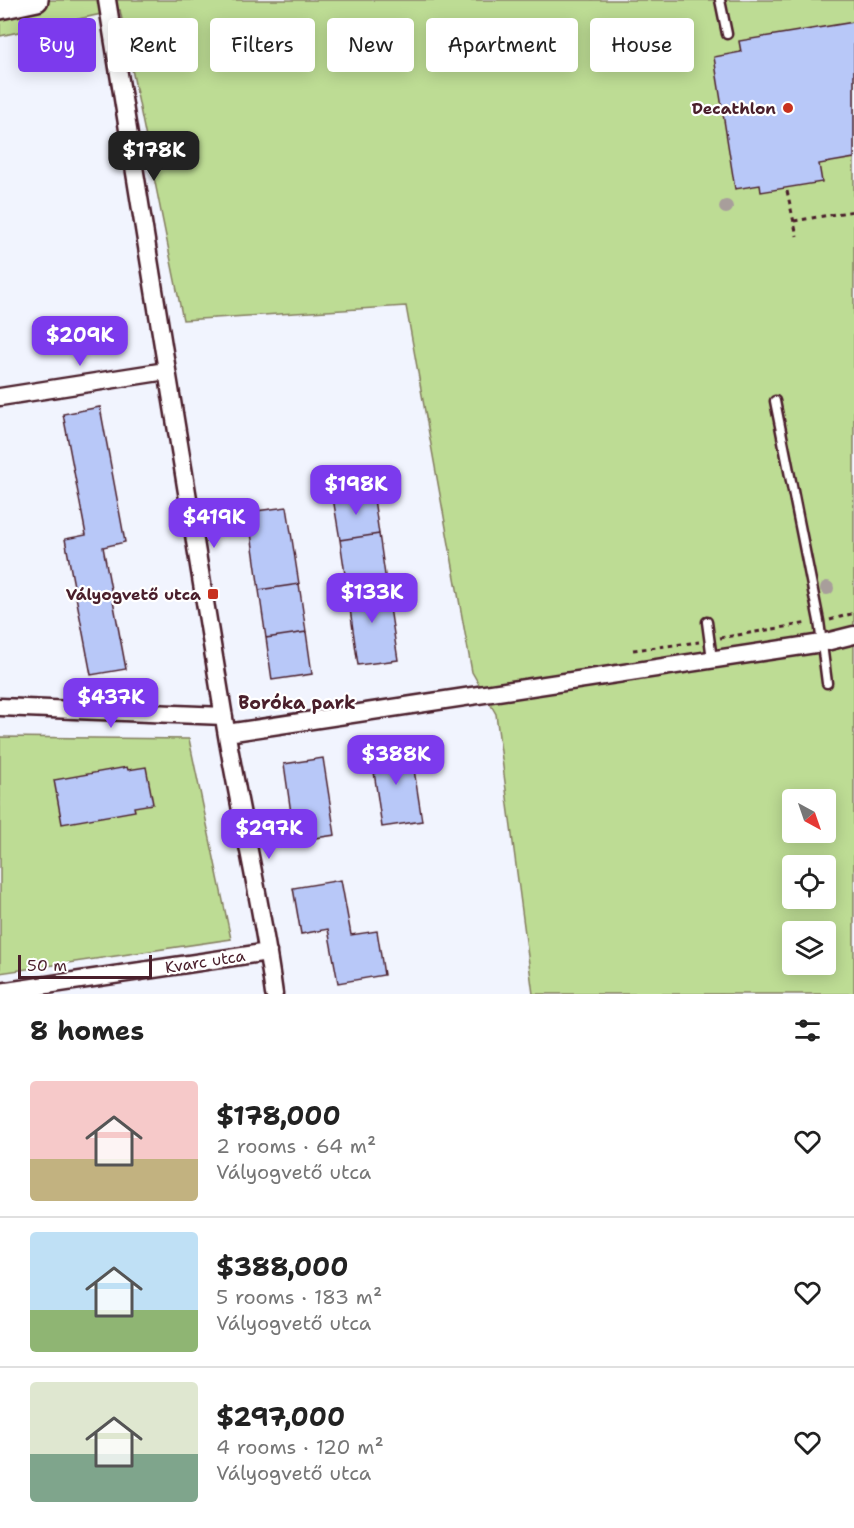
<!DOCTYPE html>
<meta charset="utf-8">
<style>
:root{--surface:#fff;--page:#f6f6f6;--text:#222;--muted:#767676;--line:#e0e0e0;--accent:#7c3aed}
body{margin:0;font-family:"Shantell Sans",sans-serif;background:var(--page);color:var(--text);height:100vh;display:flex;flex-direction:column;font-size:22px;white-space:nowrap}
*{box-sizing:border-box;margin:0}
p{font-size:20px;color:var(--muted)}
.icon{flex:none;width:33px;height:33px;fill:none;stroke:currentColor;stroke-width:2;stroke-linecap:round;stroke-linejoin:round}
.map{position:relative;height:994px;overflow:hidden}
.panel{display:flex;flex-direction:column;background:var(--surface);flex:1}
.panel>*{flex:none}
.guide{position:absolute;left:18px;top:18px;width:819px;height:54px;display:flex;gap:12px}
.needle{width:39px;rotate:140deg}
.buttons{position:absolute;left:782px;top:789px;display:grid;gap:12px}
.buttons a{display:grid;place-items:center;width:54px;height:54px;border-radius:6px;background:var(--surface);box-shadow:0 3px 15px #0003;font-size:30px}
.scale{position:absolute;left:18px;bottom:15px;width:134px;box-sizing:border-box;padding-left:6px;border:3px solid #4a1f2b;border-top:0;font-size:16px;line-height:21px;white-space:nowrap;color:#4a1f2b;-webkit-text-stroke:4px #fff;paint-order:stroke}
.price{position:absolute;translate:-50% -51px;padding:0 14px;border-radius:12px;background:var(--accent);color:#fff;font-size:20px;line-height:39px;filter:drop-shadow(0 2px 3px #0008)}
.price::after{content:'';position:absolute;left:50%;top:36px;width:18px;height:14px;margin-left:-9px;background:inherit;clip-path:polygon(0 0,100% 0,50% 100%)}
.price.on{background:#222;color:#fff}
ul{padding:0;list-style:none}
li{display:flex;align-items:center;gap:18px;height:150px;padding:0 30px}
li+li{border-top:2px solid var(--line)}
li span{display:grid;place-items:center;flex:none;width:168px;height:120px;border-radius:6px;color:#555}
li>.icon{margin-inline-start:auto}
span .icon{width:72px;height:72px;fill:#fffc;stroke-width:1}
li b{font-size:26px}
h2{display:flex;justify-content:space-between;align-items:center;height:72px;padding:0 30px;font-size:26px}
.chip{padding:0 21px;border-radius:6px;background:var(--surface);box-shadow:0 3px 15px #0003;font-size:21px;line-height:54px}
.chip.on{background:var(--accent);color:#fff}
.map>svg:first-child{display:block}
.green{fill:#bddc94;stroke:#847e60;stroke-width:1.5;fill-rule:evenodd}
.building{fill:#b8c8f8;stroke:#4a1f2b;stroke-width:1.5}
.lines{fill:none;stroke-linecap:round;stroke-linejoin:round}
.service-casing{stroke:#4a1f2b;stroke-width:13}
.minor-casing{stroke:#4a1f2b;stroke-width:21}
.tertiary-casing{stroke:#4a1f2b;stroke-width:26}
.path{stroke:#4a1f2b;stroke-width:3;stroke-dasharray:4.5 4.5;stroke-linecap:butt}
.service{stroke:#fff;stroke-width:8}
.minor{stroke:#fff;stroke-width:16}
.tertiary{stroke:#fff;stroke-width:21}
.tree{fill:#a89e9b}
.poi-dot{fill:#c8321e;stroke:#fff;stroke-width:2}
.labels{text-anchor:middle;stroke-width:4.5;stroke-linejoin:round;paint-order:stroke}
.poi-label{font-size:16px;font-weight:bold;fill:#4a1f2b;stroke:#fff;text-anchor:end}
.street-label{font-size:16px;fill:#4a1f2b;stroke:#fff}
.neighbourhood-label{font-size:18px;font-weight:bold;fill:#4a1f2b;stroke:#fff}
</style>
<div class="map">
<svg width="854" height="994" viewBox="0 0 854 994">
<rect width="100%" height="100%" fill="#f1f4fe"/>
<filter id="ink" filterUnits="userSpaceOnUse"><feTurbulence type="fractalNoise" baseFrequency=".0167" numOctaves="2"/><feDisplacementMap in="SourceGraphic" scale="12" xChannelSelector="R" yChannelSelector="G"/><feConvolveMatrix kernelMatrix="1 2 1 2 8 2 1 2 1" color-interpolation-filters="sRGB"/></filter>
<g filter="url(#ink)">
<path class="green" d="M0 0H854V994H533L496 714 472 672 406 306 183 320 120 10 0 36ZM792 800H825V832H792ZM792 866H825V898H792ZM792 932H825V964H792Z
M0 737 189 739 231 939 0 973Z"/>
<path class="building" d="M854 22V158L819 164 822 182 761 192 760 185 735 189 714 57 741 52 739 41Z
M100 407 125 542 103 547 126 669 91 675 65 539 86 535 63 414Z
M373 492 379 534 340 540 333 498Z
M287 507 299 584 259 590 248 512Z
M379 534 386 582 347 588 340 540Z
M386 582 398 660 358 665 347 588Z
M299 584 306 632 266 638 259 590Z
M306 632 312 674 272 680 266 638Z
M410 744 422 821 382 827 371 751Z
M323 758 335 835 295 841 284 764Z
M127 767 128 770 146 767 153 804 134 807 135 811 62 824 54 780Z
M341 880 351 935 377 931 384 975 338 983 328 929 301 934 293 888Z"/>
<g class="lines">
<defs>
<path id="service" d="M720 0 727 34
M775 401 819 621 827 683
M707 622 712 659"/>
<path id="minor" d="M107 0C146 243 186 487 226 730 241 818 262 905 274 994
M0 397 166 371
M0 707 224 716
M227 733 822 643 854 635
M0 992 268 952"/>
<path id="tertiary" d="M0 8 37 0"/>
</defs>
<use href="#service" class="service-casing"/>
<use href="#minor" class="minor-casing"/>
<use href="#tertiary" class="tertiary-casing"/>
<path class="path" d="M787 191 797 236
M794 221 854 211
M830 620 854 613
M720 638 808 623
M633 650 699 642"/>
<use href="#service" class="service"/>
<use href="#minor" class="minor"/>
<use href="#tertiary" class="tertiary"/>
</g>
<g class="tree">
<circle cx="726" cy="207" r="7"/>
<circle cx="827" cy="588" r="7"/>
</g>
</g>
<g class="poi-dot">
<circle cx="788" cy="108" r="6"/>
<rect x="207" y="588" width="12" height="12" rx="3"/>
</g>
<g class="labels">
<g class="poi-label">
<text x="776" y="114">Decathlon</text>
<text x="201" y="600">Vályogvető utca</text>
</g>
<g class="street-label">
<text transform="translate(205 961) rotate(-9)" y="6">Kvarc utca</text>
</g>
<g class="neighbourhood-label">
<text x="297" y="709">Boróka park</text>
</g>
</g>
</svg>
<div class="buttons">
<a><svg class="needle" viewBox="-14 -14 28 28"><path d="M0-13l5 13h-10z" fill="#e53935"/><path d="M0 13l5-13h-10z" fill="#767676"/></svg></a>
<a><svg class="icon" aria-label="locate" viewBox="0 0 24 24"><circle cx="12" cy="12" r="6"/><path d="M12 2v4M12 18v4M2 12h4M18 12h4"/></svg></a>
<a><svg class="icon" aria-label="layers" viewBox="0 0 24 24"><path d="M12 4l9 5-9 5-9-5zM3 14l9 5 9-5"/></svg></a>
</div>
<div class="scale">50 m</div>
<b class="price on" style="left:154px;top:182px">$178K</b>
<b class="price" style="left:80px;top:367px">$209K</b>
<b class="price" style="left:356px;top:516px">$198K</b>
<b class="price" style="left:214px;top:549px">$419K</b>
<b class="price" style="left:372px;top:624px">$133K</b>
<b class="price" style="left:111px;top:729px">$437K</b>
<b class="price" style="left:396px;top:786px">$388K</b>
<b class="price" style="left:269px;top:860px">$297K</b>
<div class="guide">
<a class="chip on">Buy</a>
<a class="chip">Rent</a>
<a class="chip">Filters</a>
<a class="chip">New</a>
<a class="chip">Apartment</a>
<a class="chip">House</a>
</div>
</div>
<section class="panel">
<h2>8 homes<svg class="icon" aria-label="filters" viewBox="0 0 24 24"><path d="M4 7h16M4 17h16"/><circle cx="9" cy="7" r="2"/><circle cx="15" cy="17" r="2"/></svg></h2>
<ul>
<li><span style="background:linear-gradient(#f6c9c9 65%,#c2b280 0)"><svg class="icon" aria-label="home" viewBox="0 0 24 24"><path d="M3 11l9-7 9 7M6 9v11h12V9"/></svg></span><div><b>$178,000</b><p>2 rooms · 64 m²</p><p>Vályogvető utca</p></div><svg class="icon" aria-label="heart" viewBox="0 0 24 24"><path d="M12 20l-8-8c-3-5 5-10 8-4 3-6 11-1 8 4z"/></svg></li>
<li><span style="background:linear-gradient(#bfe0f5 65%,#8fb573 0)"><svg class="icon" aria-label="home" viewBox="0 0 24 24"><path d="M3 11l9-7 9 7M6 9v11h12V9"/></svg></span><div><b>$388,000</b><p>5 rooms · 183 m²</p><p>Vályogvető utca</p></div><svg class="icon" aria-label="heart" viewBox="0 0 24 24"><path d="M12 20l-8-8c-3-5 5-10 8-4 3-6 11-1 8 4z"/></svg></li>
<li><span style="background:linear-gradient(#dfe7d0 60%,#7fa58c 0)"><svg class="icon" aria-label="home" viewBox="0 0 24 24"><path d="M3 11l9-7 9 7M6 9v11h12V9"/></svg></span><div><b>$297,000</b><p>4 rooms · 120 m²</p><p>Vályogvető utca</p></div><svg class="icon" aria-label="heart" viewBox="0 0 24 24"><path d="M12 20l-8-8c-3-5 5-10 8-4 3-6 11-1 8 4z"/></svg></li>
</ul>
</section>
